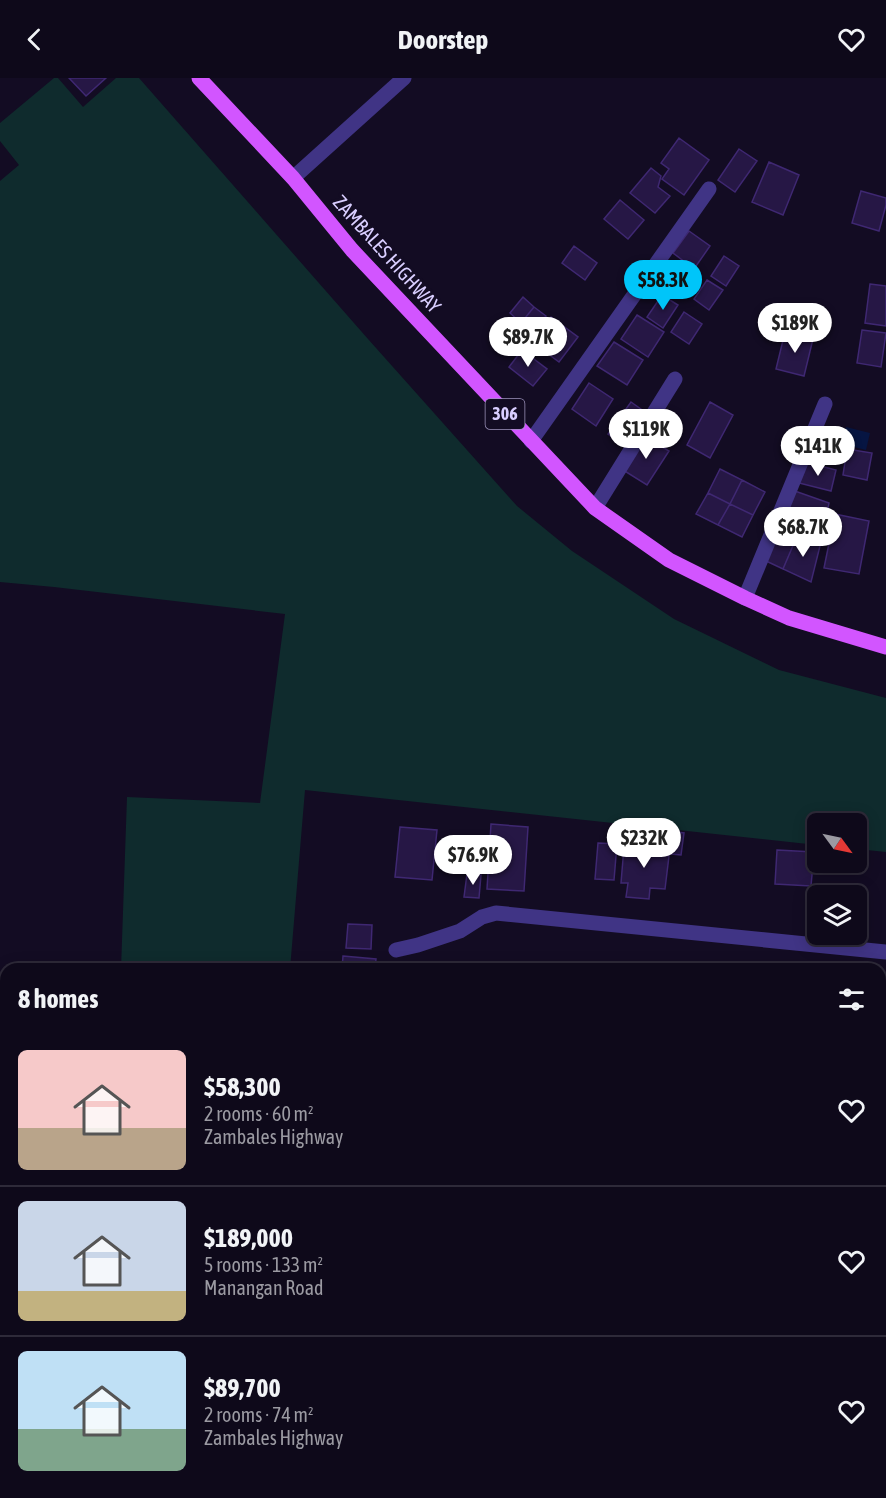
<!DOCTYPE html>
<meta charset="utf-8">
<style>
:root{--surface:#0e091a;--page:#1c1727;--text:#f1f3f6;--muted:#9b9aa2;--line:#2e2a39;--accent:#00c5f9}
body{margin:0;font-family:"Asap Condensed",sans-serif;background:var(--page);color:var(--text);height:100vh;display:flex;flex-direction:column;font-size:22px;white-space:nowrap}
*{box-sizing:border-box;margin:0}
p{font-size:20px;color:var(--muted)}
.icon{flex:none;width:33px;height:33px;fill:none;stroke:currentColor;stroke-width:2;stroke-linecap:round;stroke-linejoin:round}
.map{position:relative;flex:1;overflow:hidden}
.details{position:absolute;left:0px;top:885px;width:886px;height:536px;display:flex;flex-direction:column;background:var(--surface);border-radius:18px 18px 0 0;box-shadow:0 3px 15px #0003,0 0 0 2px var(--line)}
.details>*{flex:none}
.needle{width:39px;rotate:123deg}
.buttons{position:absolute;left:807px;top:735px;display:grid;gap:12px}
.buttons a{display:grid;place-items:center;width:60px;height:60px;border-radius:9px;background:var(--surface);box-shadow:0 3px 15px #0003,0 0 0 2px var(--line);font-size:30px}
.price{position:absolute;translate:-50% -51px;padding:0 14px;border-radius:21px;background:#fff;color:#222;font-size:20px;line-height:39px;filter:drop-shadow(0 2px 3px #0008)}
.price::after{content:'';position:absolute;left:50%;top:36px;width:18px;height:14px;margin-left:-9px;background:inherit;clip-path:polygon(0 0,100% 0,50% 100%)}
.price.active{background:var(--accent);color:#111}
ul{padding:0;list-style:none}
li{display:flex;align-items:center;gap:18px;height:150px;padding:0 18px}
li+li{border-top:2px solid var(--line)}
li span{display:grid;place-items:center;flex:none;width:168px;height:120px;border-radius:9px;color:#555}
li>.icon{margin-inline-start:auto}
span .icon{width:72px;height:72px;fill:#fffc;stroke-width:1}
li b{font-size:26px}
h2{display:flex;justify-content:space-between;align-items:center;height:72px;padding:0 18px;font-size:26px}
header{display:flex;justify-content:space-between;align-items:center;height:78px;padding:0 18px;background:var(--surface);font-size:27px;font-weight:700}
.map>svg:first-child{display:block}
.green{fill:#0f2b2d}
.water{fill:#061542}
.building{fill:#261745;stroke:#3f2872;stroke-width:1.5}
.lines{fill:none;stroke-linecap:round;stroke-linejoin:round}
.path{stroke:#27b3ba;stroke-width:4;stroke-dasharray:3 4.5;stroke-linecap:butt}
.minor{stroke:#403485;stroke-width:15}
.major{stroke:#d255ff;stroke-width:15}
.labels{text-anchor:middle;stroke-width:6;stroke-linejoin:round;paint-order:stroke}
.shield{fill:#130c23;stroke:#9e94bd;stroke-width:1.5}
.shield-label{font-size:18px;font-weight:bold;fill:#d9ceff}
.street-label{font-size:20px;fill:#d9ceff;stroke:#130c23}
</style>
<header><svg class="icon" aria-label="back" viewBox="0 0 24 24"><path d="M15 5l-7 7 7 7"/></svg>Doorstep<svg class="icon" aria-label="heart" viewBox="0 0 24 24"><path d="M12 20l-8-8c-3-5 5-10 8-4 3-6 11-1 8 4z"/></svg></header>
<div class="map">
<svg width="886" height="1420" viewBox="0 0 886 1420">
<rect width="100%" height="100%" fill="#130c23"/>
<path class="green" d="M54 0H58L83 29 116 0H139L368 261 517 428 572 473 674 541 779 592 886 620V774L857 771 856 746H818L817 767 305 712 290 891H121L127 719 260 725 285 536 54 509 0 504V103L19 87 0 63V45Z"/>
<path class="water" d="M846 349 870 355 866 372 842 366Z"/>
<path class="building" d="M69 0H106L86 18Z
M679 60 709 82 684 117 662 101 669 91 661 85Z
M739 71 757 83 735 114 718 102Z
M769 84 799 97 783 137 752 124Z
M651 90 661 98 658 109 670 118 655 135 630 115Z
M861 113 886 120V127L879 153 852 145Z
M620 122 644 142 628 161 604 141Z
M689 153 710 168 694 191 673 175Z
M574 168 597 185 585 202 562 185Z
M724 178 739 188 726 208 711 198Z
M707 202 723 212 709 232 694 221Z
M870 206 886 208V248L865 245Z
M662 217 678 227 663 250 647 239Z
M523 219 534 229 521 245 510 235Z
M534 229 546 238 532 254 521 245Z
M684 234 702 246 689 266 671 254Z
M637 237 664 254 648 279 621 261Z
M551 239 578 259 559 284 532 264Z
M862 252 886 255 881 289 857 285Z
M785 254 813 261 804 298 776 291Z
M614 264 643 282 627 307 597 288Z
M522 272 547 291 533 308 509 289Z
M589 305 613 321 596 348 572 331Z
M631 324 645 334 622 366 608 356Z
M710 324 733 337 710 380 687 367Z
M644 358 669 373 647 407 623 392Z
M847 371 872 375 867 402 843 397Z
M805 384 836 392 831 413 799 405Z
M720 391 742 402 730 426 708 415Z
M742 402 765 414 753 437 730 426Z
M792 412 829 425 821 464 776 448Z
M708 415 730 426 718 447 696 436Z
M730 426 753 437 742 459 718 447Z
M835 436 869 443 859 496 824 490Z
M776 448 798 456 783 491 764 482Z
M798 456 821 464 811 504 783 491Z
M491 746 528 749 524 813 487 811Z
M400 749 437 752 432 802 395 799Z
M662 752 684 755 681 777 660 775Z
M633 762 659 764 658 777 669 778 665 811 650 810 649 821 626 819 628 805H621L624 769 632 770Z
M598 765 617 766 614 802 595 801Z
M777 772 814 774 811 808 775 806Z
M467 796 481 797 479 820 464 819Z
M348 846 372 847 371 871 346 870Z
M343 878 376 881 375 891H342Z
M0 899 6 900V919H0Z
M880 905H886V944L882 971H880Z
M0 1261H6V1303H0Z
M0 1308H6L5 1332H0Z
M0 1364 6 1365V1402H0Z"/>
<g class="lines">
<path class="path" d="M0 1239 6 1240"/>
<path class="minor" d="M293 100 404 0
M531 363 709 111
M595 430 675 301
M745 520 825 326
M396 872 418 867 460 853 482 839 496 835 886 874
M0 1342 6 1343
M32 1420V1414"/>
<path class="major" d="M199 0 293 100 352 172 595 430 669 482 745 520 789 540 886 569"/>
</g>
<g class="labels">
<rect class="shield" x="485.5" y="321" width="39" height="30" rx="4.5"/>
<g class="shield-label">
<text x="505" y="342">306</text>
</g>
<g class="street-label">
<text transform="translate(387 176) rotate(48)" y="7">ZAMBALES HIGHWAY</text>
</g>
</g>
</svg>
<div class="buttons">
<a><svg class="needle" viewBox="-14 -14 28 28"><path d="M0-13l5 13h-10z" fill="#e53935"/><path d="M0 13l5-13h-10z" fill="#9b9aa2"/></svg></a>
<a><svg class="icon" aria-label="layers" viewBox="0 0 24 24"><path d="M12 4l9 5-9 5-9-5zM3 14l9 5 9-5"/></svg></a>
</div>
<b class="price active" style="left:663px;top:233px">$58.3K</b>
<b class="price" style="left:795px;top:276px">$189K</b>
<b class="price" style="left:528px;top:290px">$89.7K</b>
<b class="price" style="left:646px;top:382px">$119K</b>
<b class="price" style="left:818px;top:399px">$141K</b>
<b class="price" style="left:803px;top:480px">$68.7K</b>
<b class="price" style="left:644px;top:791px">$232K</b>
<b class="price" style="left:473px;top:808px">$76.9K</b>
<section class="details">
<h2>8 homes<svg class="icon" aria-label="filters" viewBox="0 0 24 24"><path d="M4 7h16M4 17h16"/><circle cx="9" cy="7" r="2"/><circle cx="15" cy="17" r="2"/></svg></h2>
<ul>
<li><span style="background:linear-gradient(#f6c9c9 65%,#b9a48a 0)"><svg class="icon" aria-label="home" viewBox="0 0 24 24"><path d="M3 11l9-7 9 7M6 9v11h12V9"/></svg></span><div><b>$58,300</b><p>2 rooms · 60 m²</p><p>Zambales Highway</p></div><svg class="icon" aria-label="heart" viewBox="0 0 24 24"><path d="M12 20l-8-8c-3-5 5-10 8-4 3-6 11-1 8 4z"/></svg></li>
<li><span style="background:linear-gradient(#c9d6e8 75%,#c2b280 0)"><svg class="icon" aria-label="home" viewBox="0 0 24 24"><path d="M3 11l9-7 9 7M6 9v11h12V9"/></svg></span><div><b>$189,000</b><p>5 rooms · 133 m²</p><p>Manangan Road</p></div><svg class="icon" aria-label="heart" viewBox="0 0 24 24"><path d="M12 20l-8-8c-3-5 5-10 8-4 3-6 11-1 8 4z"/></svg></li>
<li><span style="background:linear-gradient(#bfe0f5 65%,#7fa58c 0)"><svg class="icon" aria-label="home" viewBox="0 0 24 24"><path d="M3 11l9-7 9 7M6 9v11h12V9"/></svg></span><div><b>$89,700</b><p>2 rooms · 74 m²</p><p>Zambales Highway</p></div><svg class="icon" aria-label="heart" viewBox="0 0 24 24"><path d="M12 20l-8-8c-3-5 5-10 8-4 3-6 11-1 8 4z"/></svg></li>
</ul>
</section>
</div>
